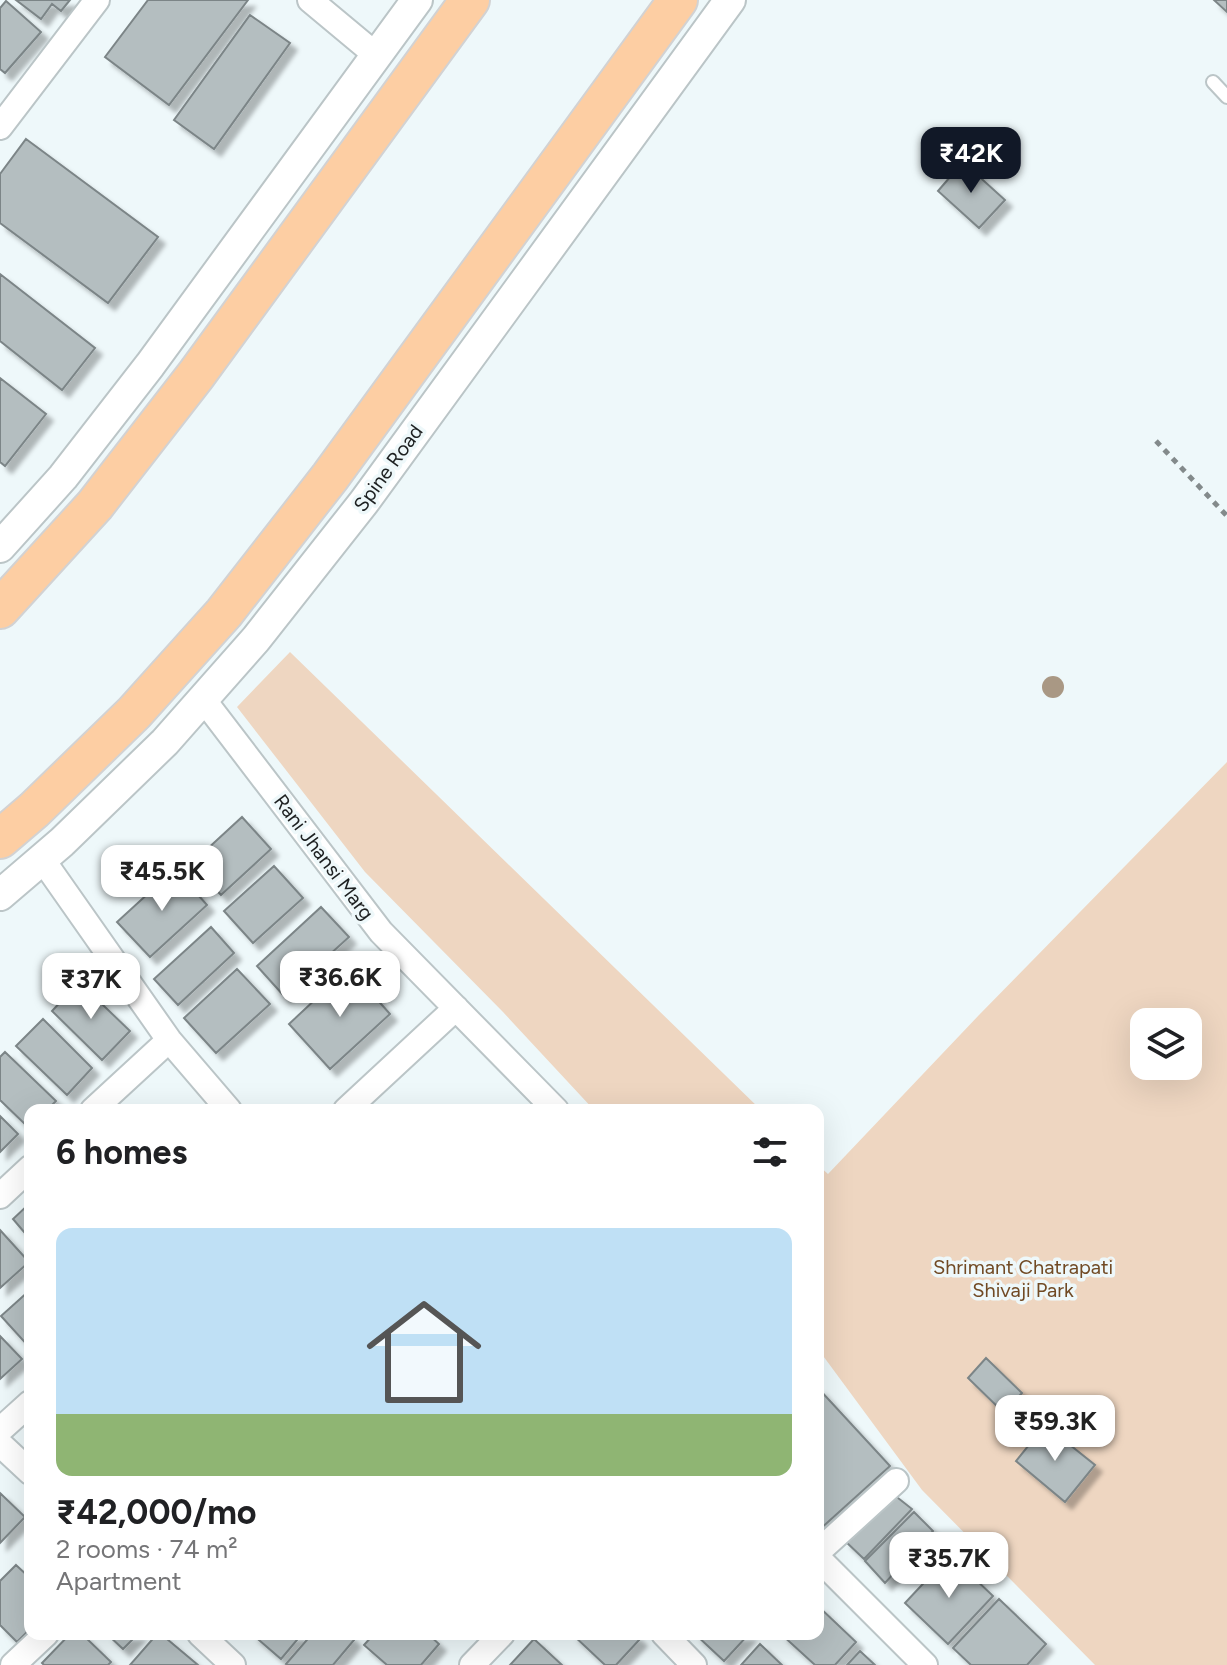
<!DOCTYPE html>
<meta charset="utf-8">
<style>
:root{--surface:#fff;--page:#f2f2f2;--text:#202124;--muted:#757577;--accent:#111827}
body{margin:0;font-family:Figtree,sans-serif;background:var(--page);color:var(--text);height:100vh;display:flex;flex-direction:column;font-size:30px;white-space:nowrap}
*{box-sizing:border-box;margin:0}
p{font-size:26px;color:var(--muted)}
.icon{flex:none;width:44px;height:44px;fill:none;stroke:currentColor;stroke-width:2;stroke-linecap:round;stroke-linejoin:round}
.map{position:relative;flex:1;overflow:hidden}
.panel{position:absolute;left:24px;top:1104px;width:800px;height:536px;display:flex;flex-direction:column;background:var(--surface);border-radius:16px;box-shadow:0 8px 32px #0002}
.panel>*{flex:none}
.buttons{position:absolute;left:1130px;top:1008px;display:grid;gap:16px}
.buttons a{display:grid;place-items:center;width:72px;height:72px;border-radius:16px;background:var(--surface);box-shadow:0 8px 32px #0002;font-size:40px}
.price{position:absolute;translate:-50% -68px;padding:0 18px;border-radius:16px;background:#fff;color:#222;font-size:26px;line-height:52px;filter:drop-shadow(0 2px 4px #0008)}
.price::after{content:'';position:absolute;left:50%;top:48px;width:24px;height:18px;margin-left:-12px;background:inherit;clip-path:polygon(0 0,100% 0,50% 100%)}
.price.active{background:var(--accent);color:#fff}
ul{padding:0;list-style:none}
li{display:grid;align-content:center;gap:16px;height:424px;padding:0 32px}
li span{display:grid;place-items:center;height:248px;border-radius:16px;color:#555}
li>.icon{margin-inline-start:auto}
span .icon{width:144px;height:144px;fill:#fffc;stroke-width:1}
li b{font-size:34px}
h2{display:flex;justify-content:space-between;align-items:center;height:96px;padding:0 32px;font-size:34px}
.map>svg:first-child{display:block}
.green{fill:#eed6c1;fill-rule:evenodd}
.building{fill:#b4bec0;stroke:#7c8587;stroke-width:2;filter:url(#shadow)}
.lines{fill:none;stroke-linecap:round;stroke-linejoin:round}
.service-casing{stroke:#bbc5c7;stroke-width:16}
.minor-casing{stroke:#bbc5c7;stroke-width:28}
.tertiary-casing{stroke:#bbc5c7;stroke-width:34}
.primary-casing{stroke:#d2d2d3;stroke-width:42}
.path{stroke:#838a8b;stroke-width:5;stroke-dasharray:6 6;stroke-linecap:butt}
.service{stroke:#fff;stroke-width:12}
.minor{stroke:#fff;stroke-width:24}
.tertiary{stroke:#fff;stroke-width:30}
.primary{stroke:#fdcea3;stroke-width:38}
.tree{fill:#a99884}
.labels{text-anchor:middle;stroke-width:7;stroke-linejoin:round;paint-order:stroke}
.street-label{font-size:20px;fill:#1d2021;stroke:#eef8fa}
.park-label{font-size:20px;fill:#714a24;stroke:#eef8fa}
</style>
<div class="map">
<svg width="1227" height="1665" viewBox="0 0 1227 1665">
<defs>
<filter id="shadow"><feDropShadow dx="7" dy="7" stdDeviation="2" flood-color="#0004"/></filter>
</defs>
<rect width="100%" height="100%" fill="#eef8fa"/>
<path class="green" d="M290 652 761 1110H594L503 1012 365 872 237 707Z
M1227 762V1665H1095L922 1490 818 1349V1165L828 1174 979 1015ZM1144 1022H1188V1066H1144Z"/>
<path class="building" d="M16 0H70L61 11 52 4 41 19Z
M148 0H248L169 105 105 57Z
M1214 0H1227V12Z
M6 1 41 32 5 73 0 69V8Z
M250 15 290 43 214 149 174 120Z
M26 139 158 237 108 303 0 223V174Z
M963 162 1005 200 979 228 938 191Z
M0 274 95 348 62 390 0 341Z
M0 378 46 414 5 466 0 462Z
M242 817 271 849 221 895 192 863Z
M274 866 303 898 253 943 224 911Z
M175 869 207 905 150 957 117 922Z
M321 907 349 937 284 996 257 966Z
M211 927 234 953 178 1005 154 979Z
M349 968 390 1014 330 1069 289 1024Z
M237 969 270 1004 216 1053 184 1018Z
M79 982 130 1031 102 1060 52 1011Z
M43 1019 92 1068 67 1095 16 1046Z
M5 1052 56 1101 47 1110H30L29 1128 0 1100V1057Z
M0 1116 18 1134 0 1152Z
M30 1203V1239L13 1219Z
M0 1230 29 1262 0 1288Z
M30 1290V1348L1 1316Z
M0 1336 22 1359 0 1379Z
M986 1358 1022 1393 1004 1413 968 1378Z
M818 1388 890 1466 818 1531Z
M1045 1425 1095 1465 1065 1502 1016 1461Z
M0 1493 25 1517 0 1543Z
M893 1494 912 1509 864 1559 844 1540Z
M914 1512 933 1531 885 1583 865 1561Z
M950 1555 993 1596 948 1644 905 1603Z
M16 1565 30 1578V1629L17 1642 0 1625V1581Z
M999 1599 1046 1644 1027 1665H971L953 1648Z
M818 1606 856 1642 835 1665H815L781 1634H818Z
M70 1634H82L111 1662 108 1665H44L42 1663Z
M107 1634H138L123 1649Z
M157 1634H161L198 1665H130Z
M252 1634H302L281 1659Z
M312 1634H348L354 1640 333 1665H288L286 1664Z
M374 1634H428L439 1644 421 1665H387L364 1645Z
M572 1634H634L640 1639 616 1665H605Z
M695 1634H749L724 1661Z
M534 1639 562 1665H510Z
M760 1644 782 1665H741Z
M860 1651 875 1665H847Z"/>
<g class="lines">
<defs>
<path id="service" d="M1213 82 1227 97"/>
<path id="minor" d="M310 0 376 55
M0 127 97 0
M203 699 381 932 556 1110
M42 859 169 1040 229 1110
M93 1110 169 1040
M346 1110 456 1008
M0 1196 30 1168
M0 1430 30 1403
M0 1444 30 1472
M818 1552 896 1481
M818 1558 925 1665
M200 1634 233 1665
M664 1634 694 1665
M13 1665 46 1634
M472 1665 502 1634"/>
<path id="tertiary" d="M0 547 63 477 150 365 417 0
M0 895 62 842 165 742 256 639 364 502 730 0"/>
<path id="primary" d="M0 609 95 505 196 375 470 0
M0 839 34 810 134 713 224 613 330 477 678 0"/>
</defs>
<use href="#service" class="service-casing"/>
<use href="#minor" class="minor-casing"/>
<use href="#tertiary" class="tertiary-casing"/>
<use href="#primary" class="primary-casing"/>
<path class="path" d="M1156 441 1227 516"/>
<use href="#service" class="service"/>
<use href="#minor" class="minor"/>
<use href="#tertiary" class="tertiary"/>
<use href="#primary" class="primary"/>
</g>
<circle class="tree" cx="1053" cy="687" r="11"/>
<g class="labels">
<g class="street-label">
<text transform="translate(388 468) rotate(-54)" y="7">Spine Road</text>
<text transform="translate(324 857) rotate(53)" y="7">Rani Jhansi Marg</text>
</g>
<g class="park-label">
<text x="1023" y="1274">Shrimant Chatrapati<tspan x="1023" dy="23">Shivaji Park</tspan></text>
</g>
</g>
</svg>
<div class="buttons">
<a><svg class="icon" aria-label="layers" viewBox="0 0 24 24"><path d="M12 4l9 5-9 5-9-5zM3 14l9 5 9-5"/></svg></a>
</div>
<b class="price active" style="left:971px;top:195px">₹42K</b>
<b class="price" style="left:162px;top:913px">₹45.5K</b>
<b class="price" style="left:340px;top:1019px">₹36.6K</b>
<b class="price" style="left:91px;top:1021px">₹37K</b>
<b class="price" style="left:1055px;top:1463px">₹59.3K</b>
<b class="price" style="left:949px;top:1600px">₹35.7K</b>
<section class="panel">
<h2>6 homes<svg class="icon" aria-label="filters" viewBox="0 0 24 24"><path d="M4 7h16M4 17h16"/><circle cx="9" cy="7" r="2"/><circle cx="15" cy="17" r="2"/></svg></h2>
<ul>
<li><span style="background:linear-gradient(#bfe0f5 75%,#8fb573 0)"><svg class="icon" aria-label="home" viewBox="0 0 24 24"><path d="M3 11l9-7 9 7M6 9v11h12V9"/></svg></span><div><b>₹42,000/mo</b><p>2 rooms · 74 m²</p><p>Apartment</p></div></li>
</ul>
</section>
</div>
